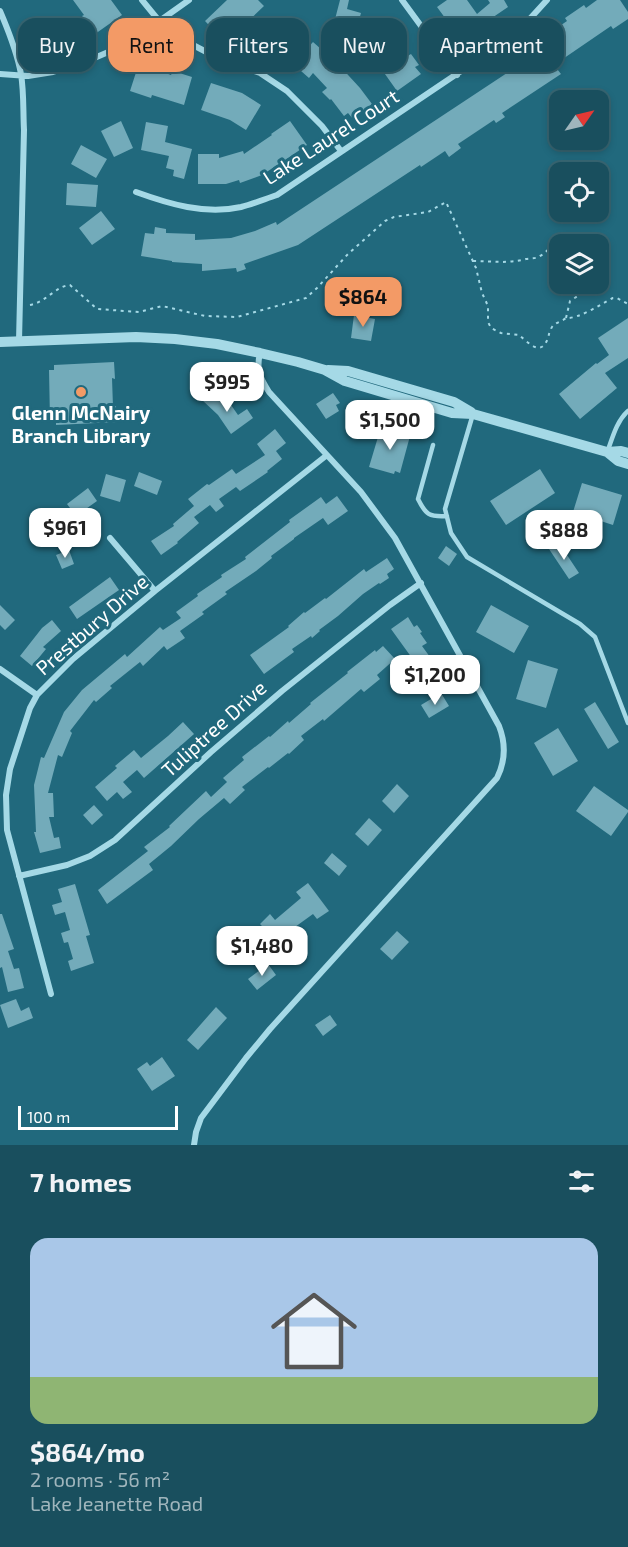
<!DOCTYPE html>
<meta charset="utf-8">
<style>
:root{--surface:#194f5e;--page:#225664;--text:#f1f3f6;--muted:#9fb5bc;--line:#376673;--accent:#f39a66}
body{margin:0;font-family:"Exo 2",sans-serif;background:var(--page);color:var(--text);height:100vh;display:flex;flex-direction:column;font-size:22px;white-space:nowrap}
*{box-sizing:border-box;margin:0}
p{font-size:20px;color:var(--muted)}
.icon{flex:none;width:33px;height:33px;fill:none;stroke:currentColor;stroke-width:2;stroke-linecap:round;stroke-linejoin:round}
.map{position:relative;height:1145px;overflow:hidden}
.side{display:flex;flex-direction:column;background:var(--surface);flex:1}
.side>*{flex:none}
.guide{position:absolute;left:18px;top:18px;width:592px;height:54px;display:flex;gap:12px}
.needle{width:39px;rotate:56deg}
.tools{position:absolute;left:549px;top:90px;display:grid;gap:12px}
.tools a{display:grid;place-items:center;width:60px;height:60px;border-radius:12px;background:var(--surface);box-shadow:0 3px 9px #0003,0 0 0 2px var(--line);font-size:30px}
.scale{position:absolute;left:18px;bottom:15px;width:160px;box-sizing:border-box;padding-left:6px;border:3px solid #fff;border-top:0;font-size:16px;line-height:21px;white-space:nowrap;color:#fff;-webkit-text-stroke:4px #21697d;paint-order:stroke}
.price{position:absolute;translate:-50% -51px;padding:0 14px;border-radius:12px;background:#fff;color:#222;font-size:20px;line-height:39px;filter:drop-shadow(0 2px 3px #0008)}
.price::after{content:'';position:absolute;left:50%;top:36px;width:18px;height:14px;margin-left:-9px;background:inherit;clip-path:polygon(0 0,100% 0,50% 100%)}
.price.on{background:var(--accent);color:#111}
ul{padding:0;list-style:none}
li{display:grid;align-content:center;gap:12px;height:318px;padding:0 30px}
li span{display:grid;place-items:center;height:186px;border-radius:18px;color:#555}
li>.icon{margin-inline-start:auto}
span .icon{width:108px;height:108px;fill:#fffc;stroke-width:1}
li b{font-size:26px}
h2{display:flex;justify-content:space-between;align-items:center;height:72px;padding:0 30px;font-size:26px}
.tag{padding:0 21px;border-radius:18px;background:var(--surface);box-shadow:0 3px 9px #0003,0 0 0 2px var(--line);font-size:21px;line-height:54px}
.tag.on{background:var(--accent);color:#111}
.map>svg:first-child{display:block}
.building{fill:#73abba}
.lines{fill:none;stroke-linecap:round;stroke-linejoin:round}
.path{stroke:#a5d9e6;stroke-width:2;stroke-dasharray:3 4.5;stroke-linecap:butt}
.service{stroke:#a5d9e6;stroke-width:4.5}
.minor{stroke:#a5d9e6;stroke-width:6}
.tertiary{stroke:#a5d9e6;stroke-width:10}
.poi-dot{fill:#f39a66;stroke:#21697d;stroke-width:2}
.labels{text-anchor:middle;stroke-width:6;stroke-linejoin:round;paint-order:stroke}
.street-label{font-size:20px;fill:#fff;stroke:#21697d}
.poi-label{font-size:20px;font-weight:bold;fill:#fff;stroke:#21697d}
</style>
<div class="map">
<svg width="628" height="1145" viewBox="0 0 628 1145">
<rect width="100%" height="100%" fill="#21697d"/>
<path class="building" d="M73 0H111L122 15 95 34 82 16 84 15Z
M227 0H258L264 6 242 27 244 30 228 45 205 21Z
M340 0H349L347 9 361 13 359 20 367 22 364 35 333 27Z
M447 0H467L477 14 490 3 488 0H504L508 7 486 22 491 29 472 43 467 37 462 41 437 7Z
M597 0H620L628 12V19L613 29 611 26 554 65 561 74 502 113 505 117 496 123 494 120 458 144 461 148 449 157 445 151 421 167 420 165 298 245 244 264 246 269 237 272 236 268 202 271V264L172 262V261L141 256 145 233 154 234 155 227 166 229V233L195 234V240L231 238 255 231 276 222 277 225 525 61 524 59 548 43 546 41 554 36 551 32 567 21 565 18 584 5 586 8Z
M281 21 297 37 278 57 261 41Z
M387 35 404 58 411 54 419 65 415 67 421 74 397 91 380 67 373 72 360 54Z
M313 42 338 64 360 88 372 104 353 119 348 113 344 116 331 99 330 100 322 92 327 88 313 73 309 78 293 64Z
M139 63 171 75 173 71 192 77 184 105 152 95 151 98 130 91Z
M211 83 242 93 261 105 246 130 230 120 201 110Z
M121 121 133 148 114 157 101 131Z
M290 121 307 145 288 158 262 175 240 183 239 180 226 184H198V154H219V158L243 151 244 154 272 135 271 134Z
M146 122 168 126 165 142 192 149 184 179 173 176 174 170 166 168 169 156 141 150Z
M81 145 107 159 96 178 71 164Z
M67 183 98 185 96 207 66 205Z
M101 211 115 229 92 245 79 228Z
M354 315 375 319 371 341 351 338Z
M628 318V358L605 373 617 388 580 419 559 394 596 363 597 364 609 355 598 338Z
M114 362 115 379 112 378 113 407 116 406 117 422 56 425V420H50L49 370H54V365Z
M210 390 228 407 231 405 238 415 247 409 253 418 231 434 218 415 201 399Z
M333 393 340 403 336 405 339 411 326 419 316 404Z
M381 427 410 436 400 473 395 471 394 474 369 467Z
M275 429 286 443 276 451 282 459 267 471 268 472 240 491 236 487 219 499 224 506 216 512 210 505 194 517 199 523 177 542 178 543 161 555 151 541 174 526 173 524 194 506 188 499 207 484 209 485 232 469 236 474 265 455 257 444Z
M540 469 555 493 506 525 490 501Z
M139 472 162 481 157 495 134 486Z
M106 474 126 480 120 502 100 496Z
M582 483 622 495 613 525 573 512Z
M88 488 97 501 76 516 67 504Z
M337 496 348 511 328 525 323 518 294 538V539L271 556 272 558 256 571 225 592 227 594 202 612 204 614 180 631 185 638 167 650 164 646 143 666 140 662 110 686 112 688 96 702 94 700 70 731 72 733 62 757 58 755 48 793H53L54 817H49L54 838 59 837 61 848 40 853 34 832H36L34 785 41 757 44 758 64 712 82 690 125 654 127 657 160 627 163 630 181 618 176 612 198 596 197 594 222 577 221 575 246 559 245 557 290 522 289 520 321 497 326 504Z
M45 516 71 521 69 532 60 530 57 543 40 539Z
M559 543 579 573 569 579 549 549Z
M446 546 457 554 449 566 438 558Z
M69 550 74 564 62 569 56 555Z
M387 558 394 569 387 574 389 578 380 584 379 583 363 594 338 616 319 630 320 631 312 638 311 636 292 649 294 652 264 674 250 655 289 627 288 626 304 612 305 613 325 598 326 599 364 569 366 572Z
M110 577 119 590 77 619 69 607Z
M0 605 15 620 5 630 0 625Z
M491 605 529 626 514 653 476 632Z
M408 617 414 627 417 625 422 632 420 633 427 643 422 646 430 657 417 665 391 629Z
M52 620 61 631 43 647 46 649 32 666 20 656 42 628Z
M383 646 395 659 377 675 380 679 364 692 361 689 324 721 323 719 301 736 304 740 289 754 288 753 269 768 268 767 242 787 245 790 230 804 224 798 199 819 171 846 149 864 153 870 107 904 98 890 148 851 144 847 170 827 169 826 206 791 211 797 227 782 223 778 244 760 242 757 269 736 270 737 288 721 289 723 311 704 310 703 348 673 347 672 375 650 376 652Z
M528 660 558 669 546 708 516 699Z
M441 693 449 706 429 718 421 705Z
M595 702 619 742 608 749 584 709Z
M183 722 194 734 144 778 137 770 123 782 132 792 123 799 117 792 107 801 95 787 117 768 115 766 134 750 141 758 168 736Z
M558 728 578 761 553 776 534 743Z
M397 784 409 796 394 813 382 801Z
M594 786 628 810V812L611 836 576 811Z
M94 805 103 815 92 825 83 815Z
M369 818 382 830 368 846 355 834Z
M332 853 347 866 339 876 324 863Z
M308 883 329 911 317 919 313 914 295 927 297 929 291 935 294 938 283 948 260 924 270 914 275 920 301 898 296 892Z
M75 884 90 935 86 936 94 963 71 971 68 961 73 959 68 942 64 943 61 933 70 930 65 912 55 915 52 905 62 902 58 889Z
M0 914H2L14 949 8 951 14 969 19 968 24 988 8 992 2 967 0 968Z
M397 931 409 942 392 960 380 949Z
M268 964 276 975 257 990 248 979Z
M16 999 21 1011 29 1007 33 1018 8 1028 0 1005Z
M216 1007 227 1018 198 1050 187 1040Z
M330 1015 337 1025 323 1036 315 1025Z
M162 1057 175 1076 152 1091 137 1069 147 1062 150 1066Z"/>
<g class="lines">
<path class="path" d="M598 254 606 260 604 267 598 271
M473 261C492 261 508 264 526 259 531 258 536 259 540 256 552 250 556 232 572 244
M30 305C46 302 56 286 70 285L97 309 139 312 162 306 205 316 237 317 306 298 317 288 348 254 385 221 394 217 428 212 446 202 476 268 482 293 488 306V322L491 328 501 333 519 335C528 342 541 358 548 338 549 335 549 332 551 329 553 323 561 322 566 318 579 319 601 304 613 298H617L628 304
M566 318 570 301 584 292 590 284"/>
<path class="service" d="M473 414 445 509 451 533 467 557 580 624 595 637 628 723
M433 445 418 499C426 515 429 517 447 516
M608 450C613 436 617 421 628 411"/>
<path class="minor" d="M142 0 160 22 174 35 214 56 260 73 287 91 322 126 341 151
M402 0 457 75
M0 11C9 32 17 52 21 74 24 92 23 112 24 130L19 341
M0 74 28 76 53 72 85 62 127 44 189 0
M136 192C169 204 205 215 241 207 253 204 265 199 277 195L516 34 547 0
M110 538 155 591
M0 669 37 695
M19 876 67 865 90 856 115 840 211 752 282 691 390 605 421 583
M51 994 7 830 6 795 10 769 30 708 37 695 73 659 155 591 327 455
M194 1145 196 1132 201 1118 246 1058 270 1029 497 778C506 760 506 744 499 726L395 538 361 492 269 392C260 378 256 370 260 353"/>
<path class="tertiary" d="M0 342 136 337 175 339 217 344 260 353 298 362 325 370 345 381 452 413 473 414 607 452 621 451 628 453
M328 370 348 371 454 402 471 412
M607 452 618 461 628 464"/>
</g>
<circle class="poi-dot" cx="81" cy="392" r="6"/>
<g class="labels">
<g class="street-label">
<text transform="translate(331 137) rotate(-33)" y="7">Lake Laurel Court</text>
<text transform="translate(92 625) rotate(-41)" y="7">Prestbury Drive</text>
<text transform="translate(214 729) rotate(-42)" y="7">Tuliptree Drive</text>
</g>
<g class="poi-label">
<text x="81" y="420">Glenn McNairy<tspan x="81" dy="23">Branch Library</tspan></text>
</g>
</g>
</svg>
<div class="tools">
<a><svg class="needle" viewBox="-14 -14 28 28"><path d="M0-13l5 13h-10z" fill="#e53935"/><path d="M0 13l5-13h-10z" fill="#9fb5bc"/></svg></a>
<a><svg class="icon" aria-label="locate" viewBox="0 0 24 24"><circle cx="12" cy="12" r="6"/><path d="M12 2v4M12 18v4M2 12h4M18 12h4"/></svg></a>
<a><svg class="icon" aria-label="layers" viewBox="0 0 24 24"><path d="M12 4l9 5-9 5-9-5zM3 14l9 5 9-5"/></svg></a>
</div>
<div class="scale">100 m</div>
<b class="price on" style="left:363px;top:328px">$864</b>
<b class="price" style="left:227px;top:413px">$995</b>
<b class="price" style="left:390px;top:451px">$1,500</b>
<b class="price" style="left:65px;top:559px">$961</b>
<b class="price" style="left:564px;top:561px">$888</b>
<b class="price" style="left:435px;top:706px">$1,200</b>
<b class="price" style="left:262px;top:977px">$1,480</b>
<div class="guide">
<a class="tag">Buy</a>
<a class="tag on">Rent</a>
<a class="tag">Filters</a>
<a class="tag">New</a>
<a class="tag">Apartment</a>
</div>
</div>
<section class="side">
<h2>7 homes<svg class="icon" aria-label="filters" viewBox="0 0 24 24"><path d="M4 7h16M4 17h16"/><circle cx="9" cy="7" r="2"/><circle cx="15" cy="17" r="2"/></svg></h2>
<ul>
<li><span style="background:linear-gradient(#a9c7e8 75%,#8fb573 0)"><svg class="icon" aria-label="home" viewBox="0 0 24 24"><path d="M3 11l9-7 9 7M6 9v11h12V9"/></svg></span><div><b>$864/mo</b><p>2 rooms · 56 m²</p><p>Lake Jeanette Road</p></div></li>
</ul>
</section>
